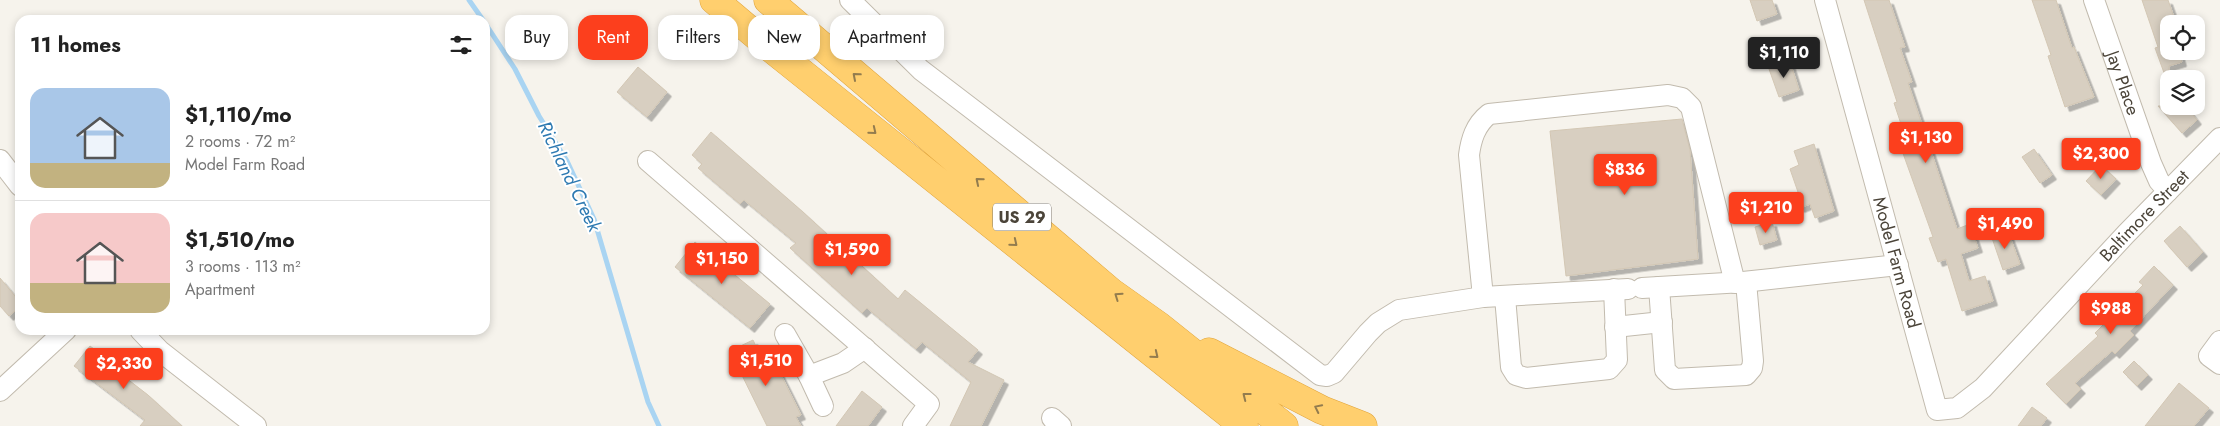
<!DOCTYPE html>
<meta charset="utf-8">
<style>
:root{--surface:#fff;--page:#f2f2f2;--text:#222;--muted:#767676;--line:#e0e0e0;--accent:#fc3f1d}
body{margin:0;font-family:Jost,sans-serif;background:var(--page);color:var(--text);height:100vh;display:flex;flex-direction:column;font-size:19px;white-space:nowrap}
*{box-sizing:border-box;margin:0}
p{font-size:16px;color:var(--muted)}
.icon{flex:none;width:28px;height:28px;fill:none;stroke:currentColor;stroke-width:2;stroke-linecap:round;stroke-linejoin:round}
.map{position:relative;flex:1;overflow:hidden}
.panel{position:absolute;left:15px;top:15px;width:475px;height:320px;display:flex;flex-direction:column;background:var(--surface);border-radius:15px;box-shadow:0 2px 8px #0003}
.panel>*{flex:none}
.guide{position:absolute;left:505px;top:15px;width:475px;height:45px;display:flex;gap:10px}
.controls{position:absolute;left:2160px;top:15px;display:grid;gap:10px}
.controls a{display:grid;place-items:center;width:45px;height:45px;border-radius:10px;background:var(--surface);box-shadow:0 2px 8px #0003;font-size:25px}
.price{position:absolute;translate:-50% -42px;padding:0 11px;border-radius:5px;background:var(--accent);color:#fff;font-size:16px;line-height:32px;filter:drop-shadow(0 1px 2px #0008)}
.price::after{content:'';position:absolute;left:50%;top:30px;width:15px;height:11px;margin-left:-8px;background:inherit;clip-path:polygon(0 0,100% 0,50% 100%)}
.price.selected{background:#222;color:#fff}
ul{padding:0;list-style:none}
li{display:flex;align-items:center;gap:15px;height:125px;padding:0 15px}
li+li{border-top:1px solid var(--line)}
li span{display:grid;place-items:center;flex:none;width:140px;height:100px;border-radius:15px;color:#555}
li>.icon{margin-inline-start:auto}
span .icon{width:60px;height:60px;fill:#fffc;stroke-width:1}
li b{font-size:21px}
h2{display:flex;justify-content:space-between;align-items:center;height:60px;padding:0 15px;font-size:21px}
.pill{padding:0 18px;border-radius:15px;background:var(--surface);box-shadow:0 2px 8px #0003;font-size:18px;line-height:45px}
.pill.selected{background:var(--accent);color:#fff}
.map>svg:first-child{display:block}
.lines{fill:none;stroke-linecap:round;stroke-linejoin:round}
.stream{stroke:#a9d4f2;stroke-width:5}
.building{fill:#d8cfc1;stroke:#d3c7b4;filter:url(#shadow)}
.minor-casing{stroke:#c2bbae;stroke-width:22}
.highway-casing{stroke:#e0a43c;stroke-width:29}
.minor{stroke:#fff;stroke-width:20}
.highway{stroke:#ffcf6e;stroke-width:28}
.oneway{stroke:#937c4e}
.labels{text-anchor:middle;stroke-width:4;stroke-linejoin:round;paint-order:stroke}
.shield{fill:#fff;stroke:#817c74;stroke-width:1}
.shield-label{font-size:16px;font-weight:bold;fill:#4b4439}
.street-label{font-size:18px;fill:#4b4439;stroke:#fff}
.water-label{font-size:19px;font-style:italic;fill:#2e7ab2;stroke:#fff}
</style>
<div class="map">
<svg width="2220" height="426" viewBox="0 0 2220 426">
<defs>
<filter id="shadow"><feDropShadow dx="4.5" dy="4.5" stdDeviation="0" flood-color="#0004"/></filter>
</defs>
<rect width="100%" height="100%" fill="#f6f3ec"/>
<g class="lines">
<path class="stream" d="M469 0 483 20
M485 23 515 69 539 116 567 161 594 219 648 402 659 426"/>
</g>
<path class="building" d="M1750 0H1772L1777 14 1757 21Z
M1864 0H1889L1905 47 1900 48 1912 82 1908 83 1957 229 1970 224 1978 248 1961 254 1969 281 1985 276 1993 301 1962 311 1946 259 1938 262 1929 238 1933 237 1900 145 1907 142 1894 103 1897 102Z
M2032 0H2056L2072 48 2074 47 2094 97 2065 107 2048 56 2051 55Z
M2142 0H2168L2174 17 2169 19V51H2179L2182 62 2169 66V81H2167L2155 48 2158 47Z
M1790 62 1799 90 1779 97 1769 69Z
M638 67 667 92 647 117 617 92Z
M2158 106H2186L2197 120 2182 133Z
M1682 119 1690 150 1698 259 1566 276 1550 131Z
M711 132 803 212 898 299 905 290 978 350 968 362 1004 380 981 426H950L971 382 922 342 916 349 867 308 862 313 790 248 796 243 744 200 740 204 698 168 702 164 692 155Z
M1814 144 1834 211 1815 218 1810 204 1800 208 1796 196 1799 195 1790 169 1799 165 1794 151Z
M2034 149 2052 175 2040 183 2022 157Z
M2101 165 2116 179 2101 195 2086 181Z
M1772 222 1777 240 1760 245 1755 227Z
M2180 226 2203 252 2187 267 2164 241Z
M2007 229 2020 264 2003 270 1991 235Z
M695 242 770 304 750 328 675 267Z
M2154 266 2173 285 2130 331 2134 335 2115 354 2112 351 2075 383 2081 389 2066 404 2046 384 2098 336 2095 333 2143 285 2139 282Z
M0 278 20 302V307L9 316 0 306Z
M753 340 767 369 776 365 801 415 796 417 801 426H767L730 351Z
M90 346 110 361 108 364 148 395 182 426H140L145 420 74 366Z
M2134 361 2148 375 2137 386 2123 372Z
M2179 383 2209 408 2194 426H2145Z
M862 391 882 407 868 426H836Z
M2032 407 2047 418 2041 426H2018Z"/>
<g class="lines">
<defs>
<g id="minor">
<path d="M850 0 921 70 1320 375 1327 376 1334 373 1368 333 1378 323 1399 310 1483 297 1628 289"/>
<path id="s1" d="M1825 0 1937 410 1957 408 1983 388 2126 234 2220 138"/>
<path id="s2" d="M2094 0 2151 163 2159 181 2168 191"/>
<path d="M0 160 20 186"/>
<path d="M648 161 929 404 913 426"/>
<path d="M1659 287 1665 370 1674 379 1746 375 1752 368 1753 361 1746 282"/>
<path d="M1642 288 1743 282 1898 265"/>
<path d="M1483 297 1469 155C1471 140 1475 125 1489 114L1668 95 1682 98 1691 107 1735 283"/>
<path d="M1505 297 1511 367 1516 375 1526 378 1609 369 1617 360 1614 289"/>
<path d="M1615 327 1662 322"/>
<path d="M140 330 160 351 256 426"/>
<path d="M785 334 809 376 843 363 865 348"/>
<path d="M2220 341 2209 356 2220 364"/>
<path d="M809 376 823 406"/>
<path d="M0 391 66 330"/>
<path d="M1052 418 1061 426"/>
</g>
<path id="highway" d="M714 0 772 49 1244 426
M768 0 1111 292 1159 326 1284 426
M1209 352 1322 410 1363 426"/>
</defs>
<use href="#minor" class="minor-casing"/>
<use href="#highway" class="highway-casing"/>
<use href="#minor" class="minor"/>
<use href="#highway" class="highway"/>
</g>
<defs><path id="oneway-chevron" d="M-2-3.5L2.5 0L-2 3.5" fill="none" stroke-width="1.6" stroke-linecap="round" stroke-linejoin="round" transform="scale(1.25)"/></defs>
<g class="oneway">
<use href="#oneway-chevron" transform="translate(856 76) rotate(-139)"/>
<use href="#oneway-chevron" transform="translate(873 131) rotate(39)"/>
<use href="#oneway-chevron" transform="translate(979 181) rotate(-140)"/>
<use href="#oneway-chevron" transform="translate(1014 243) rotate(39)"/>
<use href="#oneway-chevron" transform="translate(1118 296) rotate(-145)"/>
<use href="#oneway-chevron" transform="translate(1155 355) rotate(39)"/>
<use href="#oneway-chevron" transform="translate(1246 396) rotate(-142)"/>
<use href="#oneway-chevron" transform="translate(1318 408) rotate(-154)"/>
</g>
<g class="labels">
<rect class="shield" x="993" y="203.5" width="58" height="27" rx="4"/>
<g class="shield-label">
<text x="1022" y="223">US 29</text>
</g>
<g class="street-label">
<text dy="6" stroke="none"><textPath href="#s2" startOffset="88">Jay Place</textPath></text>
<text dy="6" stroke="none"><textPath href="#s1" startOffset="714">Baltimore Street</textPath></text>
<text dy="6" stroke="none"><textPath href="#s1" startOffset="272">Model Farm Road</textPath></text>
</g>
<g class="water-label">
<text transform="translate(570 176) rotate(64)" y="7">Richland Creek</text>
</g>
</g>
</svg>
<div class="controls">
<a><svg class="icon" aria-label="locate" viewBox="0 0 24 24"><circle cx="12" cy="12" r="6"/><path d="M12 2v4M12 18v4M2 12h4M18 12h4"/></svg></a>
<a><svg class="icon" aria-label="layers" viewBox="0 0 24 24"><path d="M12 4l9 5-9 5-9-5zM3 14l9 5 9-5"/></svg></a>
</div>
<b class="price selected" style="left:1784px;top:79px">$1,110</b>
<b class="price" style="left:1926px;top:164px">$1,130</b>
<b class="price" style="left:2101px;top:180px">$2,300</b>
<b class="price" style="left:1625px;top:196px">$836</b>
<b class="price" style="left:1766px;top:234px">$1,210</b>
<b class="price" style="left:2005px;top:250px">$1,490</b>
<b class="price" style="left:852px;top:276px">$1,590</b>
<b class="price" style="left:722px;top:285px">$1,150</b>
<b class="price" style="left:2111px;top:335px">$988</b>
<b class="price" style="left:766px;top:387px">$1,510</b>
<b class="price" style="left:124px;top:390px">$2,330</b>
<div class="guide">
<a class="pill">Buy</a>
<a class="pill selected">Rent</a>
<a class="pill">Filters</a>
<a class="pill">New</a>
<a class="pill">Apartment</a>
</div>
<section class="panel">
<h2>11 homes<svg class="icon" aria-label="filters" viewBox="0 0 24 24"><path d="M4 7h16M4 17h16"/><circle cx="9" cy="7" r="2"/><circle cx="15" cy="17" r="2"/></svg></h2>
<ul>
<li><span style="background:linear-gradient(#a9c7e8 75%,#c2b280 0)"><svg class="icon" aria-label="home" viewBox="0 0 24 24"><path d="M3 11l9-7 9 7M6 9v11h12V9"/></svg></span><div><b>$1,110/mo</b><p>2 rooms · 72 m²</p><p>Model Farm Road</p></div></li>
<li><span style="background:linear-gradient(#f6c9c9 70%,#c2b280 0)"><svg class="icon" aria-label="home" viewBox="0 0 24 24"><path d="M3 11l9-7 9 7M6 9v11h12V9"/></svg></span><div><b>$1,510/mo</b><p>3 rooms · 113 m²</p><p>Apartment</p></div></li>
</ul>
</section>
</div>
